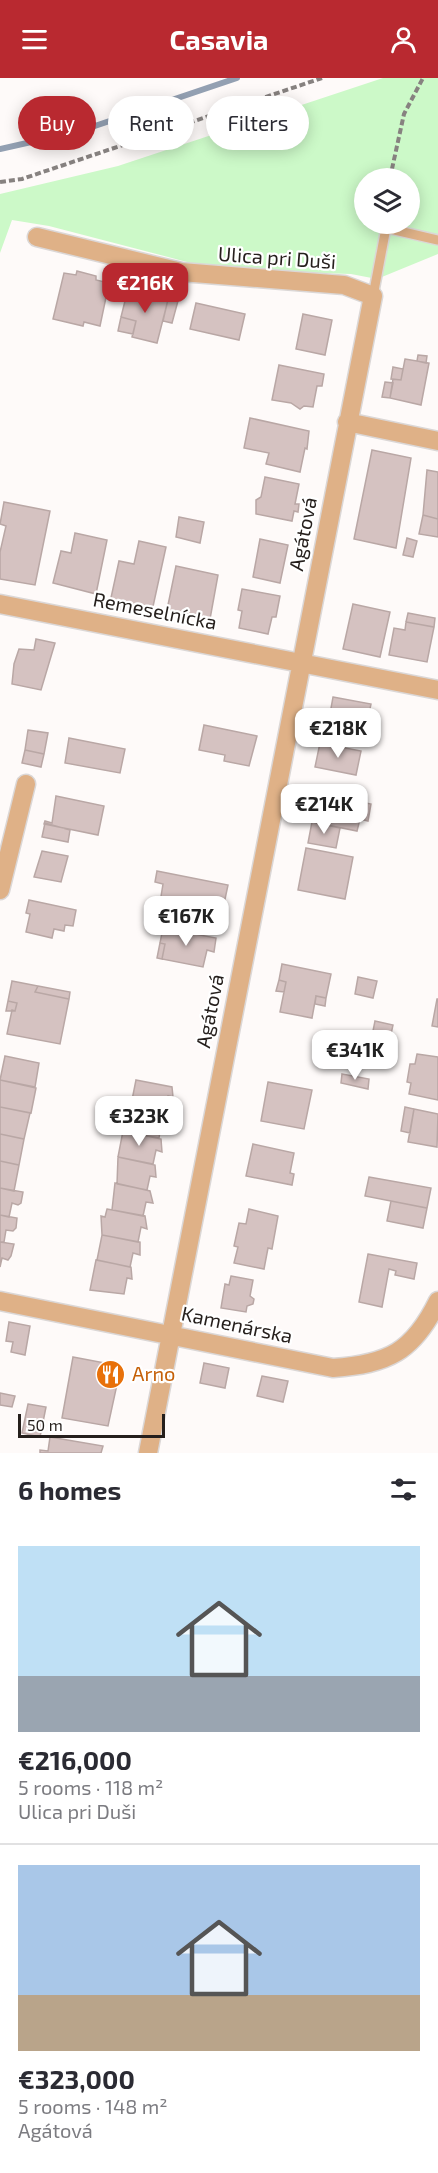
<!DOCTYPE html>
<meta charset="utf-8">
<style>
:root{--surface:#fff;--page:#f2f2f3;--text:#2b2b33;--muted:#7c7c81;--line:#e1e1e2;--accent:#b92930}
body{margin:0;font-family:"Exo 2",sans-serif;background:var(--page);color:var(--text);height:100vh;display:flex;flex-direction:column;font-size:22px;white-space:nowrap}
*{box-sizing:border-box;margin:0}
p{font-size:20px;color:var(--muted)}
.icon{flex:none;width:33px;height:33px;fill:none;stroke:currentColor;stroke-width:2;stroke-linecap:round;stroke-linejoin:round}
.map{position:relative;height:1375px;overflow:hidden}
.sheet{display:flex;flex-direction:column;background:var(--surface);flex:1}
.sheet>*{flex:none}
.banner{position:absolute;left:18px;top:18px;width:402px;height:54px;display:flex;gap:12px}
.buttons{position:absolute;left:354px;top:90px;display:grid;gap:12px}
.buttons a{display:grid;place-items:center;width:66px;height:66px;border-radius:50%;background:var(--surface);box-shadow:0 3px 15px #0003;font-size:30px}
.scale{position:absolute;left:18px;bottom:15px;width:147px;box-sizing:border-box;padding-left:6px;border:3px solid #251f1c;border-top:0;font-size:16px;line-height:21px;white-space:nowrap;color:#251f1c;-webkit-text-stroke:4px #fff;paint-order:stroke}
.price{position:absolute;translate:-50% -51px;padding:0 14px;border-radius:12px;background:#fff;color:#222;font-size:20px;line-height:39px;filter:drop-shadow(0 2px 3px #0008)}
.price::after{content:'';position:absolute;left:50%;top:36px;width:18px;height:14px;margin-left:-9px;background:inherit;clip-path:polygon(0 0,100% 0,50% 100%)}
.price.active{background:var(--accent);color:#fff}
ul{padding:0;list-style:none}
li{display:grid;align-content:center;gap:12px;height:318px;padding:0 18px}
li+li{border-top:2px solid var(--line)}
li span{display:grid;place-items:center;height:186px;border-radius:0px;color:#555}
li>.icon{margin-inline-start:auto}
span .icon{width:108px;height:108px;fill:#fffc;stroke-width:1}
li b{font-size:26px}
h2{display:flex;justify-content:space-between;align-items:center;height:72px;padding:0 18px;font-size:26px}
.tag{padding:0 21px;border-radius:27px;background:var(--surface);box-shadow:0 3px 15px #0003;font-size:21px;line-height:54px}
.tag.active{background:var(--accent);color:#fff}
header{display:flex;justify-content:space-between;align-items:center;height:78px;padding:0 18px;background:var(--accent);color:#fff;font-size:27px;font-weight:700}
.map>svg:first-child{display:block}
.green{fill:#ccf9c8;fill-rule:evenodd}
.lines{fill:none;stroke-linecap:round;stroke-linejoin:round}
.stream{stroke:#93a0b2;stroke-width:6}
.building{fill:#d5c2c1;stroke:#b9a7a5;stroke-width:1.5}
.lane-casing{stroke:#dbd7d6;stroke-width:12}
.street-casing{stroke:#dbd7d6;stroke-width:21}
.path{stroke:#878280;stroke-width:4;stroke-dasharray:6 3;stroke-linecap:butt}
.lane{stroke:#dfb187;stroke-width:9}
.street{stroke:#dfb187;stroke-width:18}
.labels{text-anchor:middle;stroke-width:4.5;stroke-linejoin:round;paint-order:stroke}
.street-label{font-size:20px;fill:#251f1c;stroke:#fff}
.food-label{font-size:20px;fill:#c56008;stroke:#fff;text-anchor:start}
</style>
<header><svg class="icon" aria-label="menu" viewBox="0 0 24 24"><path d="M4 6h16M4 12h16M4 18h16"/></svg>Casavia<svg class="icon" aria-label="person" viewBox="0 0 24 24"><circle cx="12" cy="8" r="4"/><path d="M4 21q1-7 8-7t8 7"/></svg></header>
<div class="map">
<svg width="438" height="1375" viewBox="0 0 438 1375">
<rect width="100%" height="100%" fill="#fefaf9"/>
<path class="green" d="M383 0H438V176L377 201 351 196 218 192 49 148 12 142 0 175V116L118 88ZM364 100H410V146H364Z"/>
<g class="lines">
<path class="stream" d="M0 71 80 53 237 0"/>
</g>
<path class="building" d="M77 193 96 198V202L109 205 100 248 84 244 83 248 53 241 64 195 76 197Z
M128 211 157 218 158 215 169 218 157 265 132 259 136 243 121 239Z
M169 217 179 219 172 245 163 243Z
M196 225 245 236 239 262 190 251Z
M303 236 332 242 325 277 296 271Z
M121 239 136 243 133 256 118 253Z
M418 277 427 278 426 285 417 283Z
M405 281 429 285 421 327 390 320 393 301 401 302Z
M279 287 324 296 322 308H317L313 329 304 328 300 331 291 325 272 322Z
M393 289 403 291 401 302 391 301Z
M385 304 393 305 390 320 382 319Z
M250 340 309 353 307 371 305 370 300 394 266 386 269 375 244 370Z
M372 372 411 380 396 470 354 461Z
M427 392 438 394V441L423 437Z
M265 399 299 406 295 426H299L298 434 294 433 292 443 256 436V422L261 419Z
M4 424 50 433 35 507 0 501V474L6 448 0 446Z
M423 437 438 441V459L419 456Z
M179 439 204 444 200 465 176 459Z
M75 455 107 462 96 516 53 505 61 473 71 475Z
M407 460 417 463 413 479 403 477Z
M260 461 288 467 280 505 253 499Z
M139 463 166 469 152 533 138 530 137 536 109 529 119 483 134 486Z
M176 488 218 497 210 541 167 532Z
M242 511 280 518 276 539H272L268 556 239 550 242 533 238 532Z
M353 526 390 534 380 579 343 571Z
M408 535 435 540 434 549 406 544Z
M406 544 434 549 427 584 389 577 394 550 405 552Z
M36 561 55 565 41 612 12 606 14 586 19 571 34 572Z
M333 619 371 626 365 654 328 647Z
M204 647 257 658 249 688 224 683 225 677 199 672Z
M28 652 48 655 44 676 25 672Z
M69 660 125 671 120 695 65 685Z
M320 665 361 673 356 697 315 689Z
M25 672 44 676 41 689 22 685Z
M323 716 371 726 368 743 360 741 357 753 317 745Z
M56 718 104 728 98 757 44 746 45 743 52 745Z
M313 725 320 727 317 745 309 743Z
M312 744 340 750 336 770 308 765Z
M45 745 70 752 68 764 42 759Z
M306 770 353 779 345 821 298 812Z
M42 773 68 778 61 804 34 799Z
M157 793 228 807 224 826 216 825 215 830H211L209 841 159 831 163 806 155 804Z
M29 822 76 832 73 848 65 847 64 853 54 851 52 860 26 854 30 836 26 835Z
M163 850 216 860 214 874 207 872 203 889 162 881 165 866 160 865Z
M160 865 165 866 162 881 157 880Z
M282 886 331 896 326 920 316 918 312 940 280 934 286 904 279 902Z
M358 899 377 903 373 920 355 916Z
M279 902 286 904 284 914 276 913Z
M12 903 38 908 35 914 69 921 60 966 7 956 12 932 15 933 17 925 8 923Z
M38 908 70 914 69 921 35 914Z
M316 918 326 920 325 928 315 926Z
M437 921H438V949L432 948Z
M8 923 17 925 15 933H6Z
M375 943 393 947 390 961 372 958Z
M417 976 438 979V1022L409 1016 411 1005 407 1004 410 986H415Z
M5 978 39 985 35 1009 0 1002Z
M342 996 369 1001 368 1011 341 1005Z
M0 1002 36 1010 31 1035 0 1029Z
M136 1002 172 1009 173 1019 168 1018 165 1034 131 1027Z
M268 1004 312 1012 304 1051 261 1043Z
M128 1027 166 1035 167 1048 161 1047 159 1060 123 1053Z
M0 1029 30 1035 24 1061 0 1056Z
M405 1029 414 1031 410 1055 401 1053Z
M414 1031 438 1036 437 1069 408 1064Z
M123 1053 161 1061 162 1074 156 1072 153 1086 118 1079Z
M0 1056 24 1061 19 1087 0 1083Z
M253 1066 294 1075 290 1095 294 1096 292 1107 246 1098Z
M118 1079 155 1087 156 1099 150 1098 147 1112 117 1106Z
M0 1083 19 1087 14 1113 0 1110Z
M369 1099 431 1110 427 1130 365 1118Z
M115 1105 150 1113 153 1125 146 1124 143 1138 112 1132Z
M0 1110 23 1114 21 1125 18 1127 12 1125 9 1139 0 1137Z
M391 1123 427 1130 423 1150 387 1143Z
M107 1131 145 1138 147 1151 141 1149 138 1164 102 1157 101 1138 105 1139Z
M249 1131 278 1138 272 1171 268 1170 264 1191 234 1185 238 1169 234 1168 239 1145 246 1146Z
M0 1137 17 1140 16 1150 13 1153 6 1152 4 1164H0Z
M102 1157 140 1164V1177L133 1175 130 1189 97 1182Z
M0 1164 14 1166 11 1178 8 1182 2 1180 0 1189Z
M368 1176 417 1185 414 1201 395 1197 396 1193 389 1191 382 1229 359 1224Z
M96 1182 131 1189 132 1201 127 1200 124 1216 90 1212Z
M231 1198 253 1202 250 1218 254 1221 253 1226 247 1228 246 1234 221 1230 225 1206 229 1207Z
M9 1244 30 1248 25 1277 11 1274 13 1264 6 1263Z
M73 1279 121 1288 108 1348 62 1340Z
M204 1285 229 1290 225 1310 200 1305Z
M262 1298 288 1303 283 1324 257 1318Z
M0 1315 15 1318 12 1329 0 1327Z
M28 1326 46 1329 40 1359 22 1355Z
M50 1359 103 1368 101 1375H40V1372L48 1373Z"/>
<g class="lines">
<defs>
<path id="lane" d="M373 218 386 150 438 162"/>
<path id="street" d="M37 159 181 194 344 207 373 218 148 1375
M347 344 438 363
M0 526 438 612
M0 812 26 706
M0 1223 333 1290C388 1286 413 1274 438 1223"/>
</defs>
<use href="#lane" class="lane-casing"/>
<use href="#street" class="street-casing"/>
<path class="path" d="M390 100 404 36 423 0
M0 104 22 101 322 0"/>
<use href="#lane" class="lane"/>
<use href="#street" class="street"/>
</g>
<defs>
<symbol id="restaurant-disc" viewBox="-11 -11 22 22"><circle r="9.5" fill="#e8710a" stroke="#fff"/><path d="M-5-6h1v4h1v-4h1v4h1v-4h1v5L-1.5 .5V6h-2V.5L-5-1ZM5-6V6H3V1.5H1.5Q1.5-4 5-6Z" fill="#fff"/></symbol>
</defs>
<g fill-rule="evenodd">
<use href="#restaurant-disc" x="94" y="1280" width="33" height="33"/>
</g>
<g class="labels">
<g class="street-label">
<text transform="translate(277 180) rotate(4)" y="7">Ulica pri Duši</text>
<text transform="translate(303 456) rotate(-79)" y="7">Agátová</text>
<text transform="translate(155 533) rotate(11)" y="7">Remeselnícka</text>
<text transform="translate(210 933) rotate(-79)" y="7">Agátová</text>
<text transform="translate(237 1247) rotate(12)" y="7">Kamenárska</text>
</g>
<g class="food-label">
<text x="132" y="1303">Arno</text>
</g>
</g>
</svg>
<div class="buttons">
<a><svg class="icon" aria-label="layers" viewBox="0 0 24 24"><path d="M12 4l9 5-9 5-9-5zM3 14l9 5 9-5"/></svg></a>
</div>
<div class="scale">50 m</div>
<b class="price active" style="left:145px;top:236px">€216K</b>
<b class="price" style="left:338px;top:681px">€218K</b>
<b class="price" style="left:324px;top:757px">€214K</b>
<b class="price" style="left:186px;top:869px">€167K</b>
<b class="price" style="left:355px;top:1003px">€341K</b>
<b class="price" style="left:139px;top:1069px">€323K</b>
<div class="banner">
<a class="tag active">Buy</a>
<a class="tag">Rent</a>
<a class="tag">Filters</a>
</div>
</div>
<section class="sheet">
<h2>6 homes<svg class="icon" aria-label="filters" viewBox="0 0 24 24"><path d="M4 7h16M4 17h16"/><circle cx="9" cy="7" r="2"/><circle cx="15" cy="17" r="2"/></svg></h2>
<ul>
<li><span style="background:linear-gradient(#bfe0f5 70%,#9aa5b1 0)"><svg class="icon" aria-label="home" viewBox="0 0 24 24"><path d="M3 11l9-7 9 7M6 9v11h12V9"/></svg></span><div><b>€216,000</b><p>5 rooms · 118 m²</p><p>Ulica pri Duši</p></div></li>
<li><span style="background:linear-gradient(#a9c7e8 70%,#b9a48a 0)"><svg class="icon" aria-label="home" viewBox="0 0 24 24"><path d="M3 11l9-7 9 7M6 9v11h12V9"/></svg></span><div><b>€323,000</b><p>5 rooms · 148 m²</p><p>Agátová</p></div></li>
</ul>
</section>
